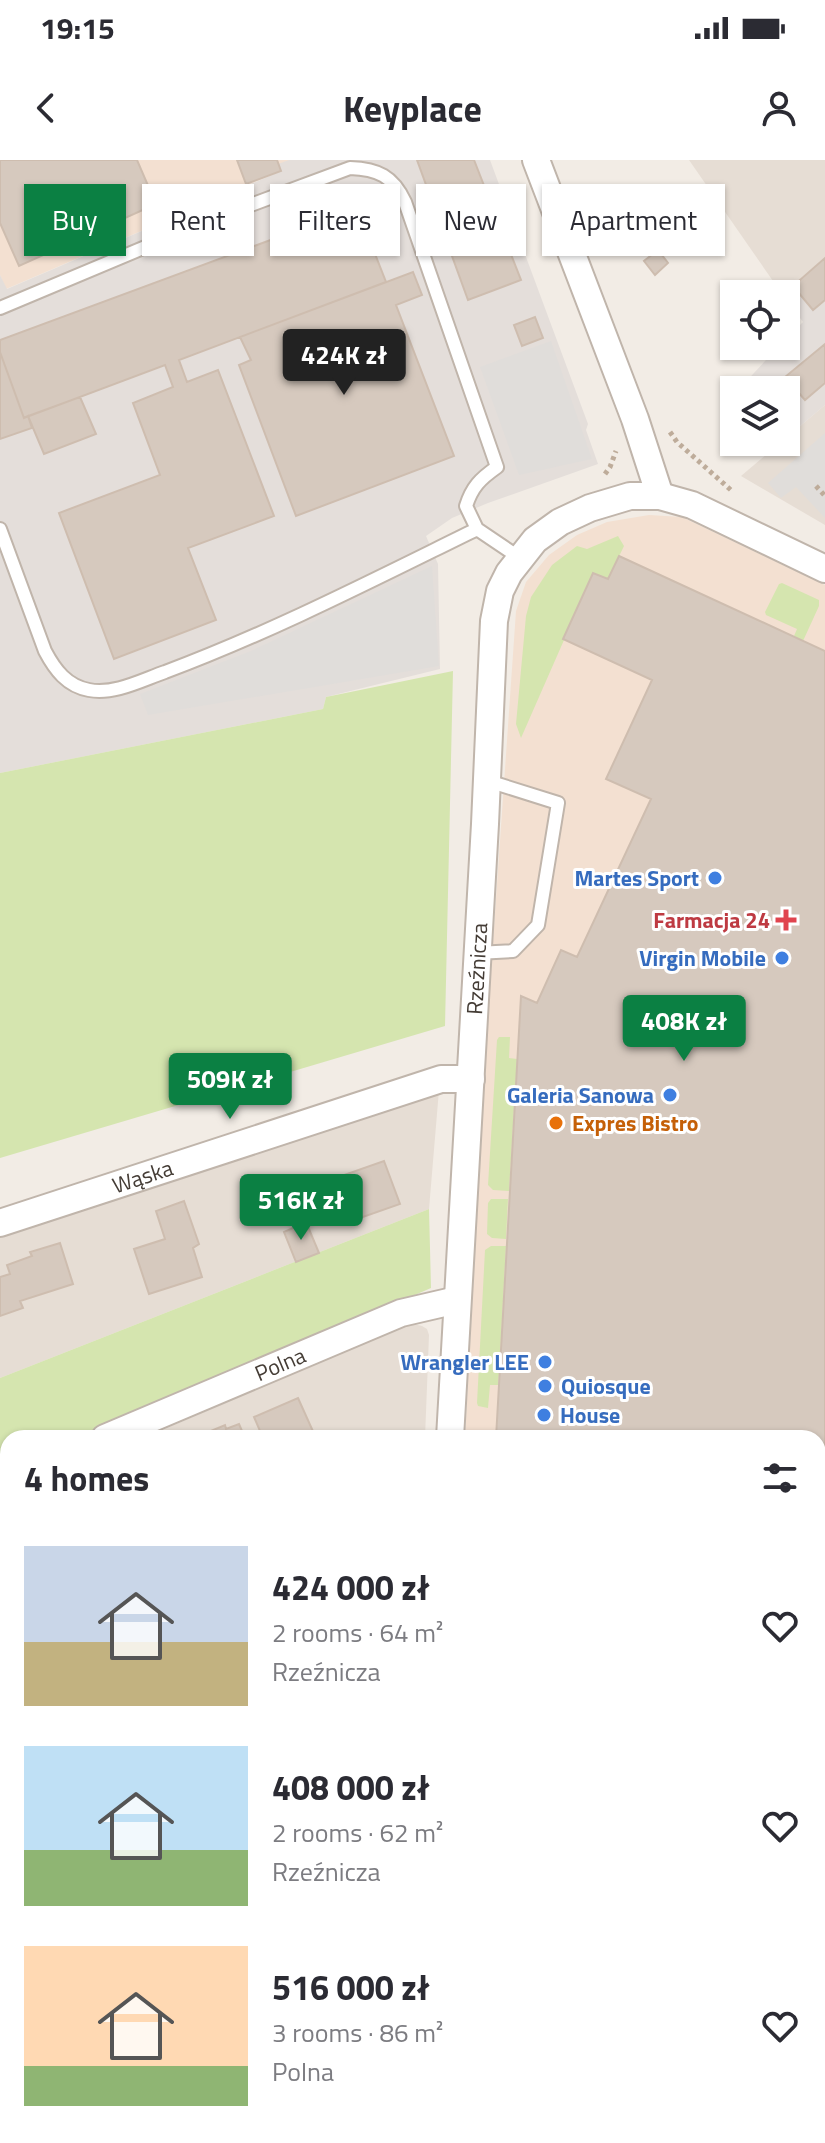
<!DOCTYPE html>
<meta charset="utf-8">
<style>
:root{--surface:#fff;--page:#f2f2f3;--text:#2b2b33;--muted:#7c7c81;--accent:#0b8043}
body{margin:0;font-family:"Titillium Web",sans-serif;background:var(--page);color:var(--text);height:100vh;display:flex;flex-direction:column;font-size:30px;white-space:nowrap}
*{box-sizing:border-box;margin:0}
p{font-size:26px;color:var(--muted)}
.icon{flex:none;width:44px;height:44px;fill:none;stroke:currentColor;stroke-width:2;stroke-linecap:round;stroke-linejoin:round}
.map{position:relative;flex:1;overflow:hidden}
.details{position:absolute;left:0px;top:1270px;width:826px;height:714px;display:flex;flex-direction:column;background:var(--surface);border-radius:24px 24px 0 0;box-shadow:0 2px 6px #0004}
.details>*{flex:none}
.hud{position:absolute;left:24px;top:24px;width:778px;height:72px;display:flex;gap:16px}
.controls{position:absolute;left:720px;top:120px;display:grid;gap:16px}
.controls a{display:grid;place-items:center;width:80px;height:80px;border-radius:0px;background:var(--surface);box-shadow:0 2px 6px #0004;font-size:40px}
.price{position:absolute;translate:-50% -68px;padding:0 18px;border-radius:8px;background:var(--accent);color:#fff;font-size:26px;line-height:52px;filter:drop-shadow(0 2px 4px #0008)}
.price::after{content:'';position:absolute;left:50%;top:48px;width:24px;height:18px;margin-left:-12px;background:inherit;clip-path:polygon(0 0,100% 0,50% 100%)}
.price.selected{background:#222;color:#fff}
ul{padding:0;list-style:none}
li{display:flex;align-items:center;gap:24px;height:200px;padding:0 24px}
li span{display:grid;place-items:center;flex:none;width:224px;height:160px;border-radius:0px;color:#555}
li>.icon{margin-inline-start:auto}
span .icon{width:96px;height:96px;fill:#fffc;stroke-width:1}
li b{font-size:34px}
h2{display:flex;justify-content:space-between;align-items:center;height:96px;padding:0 24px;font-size:34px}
.chip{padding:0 28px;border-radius:0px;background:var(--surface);box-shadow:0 2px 6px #0004;font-size:28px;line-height:72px}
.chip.selected{background:var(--accent);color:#fff}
.status{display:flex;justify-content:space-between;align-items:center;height:56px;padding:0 40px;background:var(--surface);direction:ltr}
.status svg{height:22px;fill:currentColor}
header{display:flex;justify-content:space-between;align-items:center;height:104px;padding:0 24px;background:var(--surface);font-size:36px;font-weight:700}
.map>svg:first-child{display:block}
.residential{fill:#e6ddd4}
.commercial{fill:#f3e0d1}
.industrial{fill:#e4deda}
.green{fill:#d5e5af}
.sand{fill:#f5e3c2}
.parking{fill:#e0ddda}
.building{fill:#d6c9be;stroke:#cebdaf;stroke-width:2}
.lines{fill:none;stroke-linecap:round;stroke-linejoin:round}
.service-casing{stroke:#c0b5ab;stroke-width:16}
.minor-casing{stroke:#c0b5ab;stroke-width:30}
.tertiary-casing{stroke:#c0b5ab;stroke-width:36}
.path{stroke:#beac9a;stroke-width:5;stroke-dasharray:4 4;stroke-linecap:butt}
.service{stroke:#fff;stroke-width:12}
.minor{stroke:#fff;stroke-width:26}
.tertiary{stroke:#fff;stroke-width:32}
.shop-dot{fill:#3f7fe0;stroke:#fff;stroke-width:3}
.health-dot{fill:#e0444e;stroke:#fff;stroke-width:3}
.food-dot{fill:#e8710a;stroke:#fff;stroke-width:3}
.labels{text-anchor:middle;stroke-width:6;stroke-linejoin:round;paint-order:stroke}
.shop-label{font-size:22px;font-weight:bold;fill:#366cbe;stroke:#fff;text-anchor:end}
.health-label{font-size:22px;font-weight:bold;fill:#be3a42;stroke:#fff;text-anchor:end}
.street-label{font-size:22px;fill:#443c35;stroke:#fff}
.food-label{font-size:22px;font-weight:bold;fill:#c56008;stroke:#fff;text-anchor:start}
</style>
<div class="status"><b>19:15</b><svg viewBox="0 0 49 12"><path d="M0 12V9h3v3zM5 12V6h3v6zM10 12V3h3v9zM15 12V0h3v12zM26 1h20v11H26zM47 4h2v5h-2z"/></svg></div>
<header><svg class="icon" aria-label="back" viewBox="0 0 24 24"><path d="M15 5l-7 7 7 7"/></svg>Keyplace<svg class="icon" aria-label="person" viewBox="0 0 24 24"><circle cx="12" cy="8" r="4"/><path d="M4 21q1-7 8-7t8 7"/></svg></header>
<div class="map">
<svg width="825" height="1983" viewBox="0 0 825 1983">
<rect width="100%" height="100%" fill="#f2ece5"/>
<path class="residential" d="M689 0H825V98L782 134Z
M825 245V365L741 316 781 282H786V278Z
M439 930 429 1049 0 1218V1072Z
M409 1163 422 1166 427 1169 429 1175 425 1278H144Z
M8 1336V1489L0 1492V1339Z
M8 1507V1727L0 1732V1511Z"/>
<path class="commercial" d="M0 0H289L281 11 6 129 0 115Z
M649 355 682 357 825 425V1586L818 1592V1278H465L487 868 516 451 526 422 549 395 577 375 607 362Z"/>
<path class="industrial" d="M289 0H490L588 264 586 270 598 304 488 343 452 358 426 376 438 404 440 509 326 537 323 549 0 613V115L7 129 281 11 278 4Z
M825 98V245L786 278V230L739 229 779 186H786V179L803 162 786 139V134H782Z"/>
<path class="green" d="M618 376 624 386 608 419 593 414 521 578 516 564 526 456 531 437 552 405 577 386 587 389Z
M782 423 819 440V446L803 481 794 476 797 469 766 455 765 452 779 424Z
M453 511 445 866 0 998V613L323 549 326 537Z
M499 877H510L509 898 517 899 509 1031 493 1030 488 1025 497 880Z
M491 1039H508L506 1079 492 1078 487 1074 488 1043Z
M429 1049 431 1128 85 1278H8V1312L0 1315V1218Z
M491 1086H506L499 1213 498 1225H490L488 1248 478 1246 477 1243 485 1090Z
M825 1681V1983H589L587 1981 591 1976H818V1687Z
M8 1746V1885L0 1889V1750Z"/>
<path class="sand" d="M102 1976H477L478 1983H90Z"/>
<path class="parking" d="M551 181 592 299 519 315 480 207Z
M825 273V358L796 327 781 338 768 323Z
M432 406 439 506 148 555 140 534 251 491Z"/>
<path class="building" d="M0 0H137L156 44 19 106 0 63Z
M237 0H277L281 11 246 24Z
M417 0H474L521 120 468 140Z
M357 48 386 122 179 200 187 222 218 210 274 356 188 388 216 460 114 499 59 353 160 315 133 243 173 227 165 205 24 258 0 192V180Z
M658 90 668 103 655 115 644 101Z
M825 98V140L813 150 793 126Z
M413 112 422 135 396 145 454 296 296 356 239 205 251 200 240 177Z
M535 157 543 178 522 186 514 165Z
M825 184V223L805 240 785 217Z
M0 192 24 258 28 256 32 268 0 279Z
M80 237 96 274 44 294 28 256Z
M619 396 825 491V1490L818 1497V1278H496L521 836 537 843 561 790 577 797 651 639 606 619 652 520 563 479 593 413 608 419Z
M384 1001 400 1044 360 1058 355 1042 334 1049 324 1022Z
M324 1022 330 1038 291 1052 286 1035Z
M184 1041 199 1084 193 1088 202 1117 149 1134 134 1089 165 1079 156 1051Z
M306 1062 319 1093 296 1102 284 1072Z
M60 1083 73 1124 20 1141 23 1148 0 1156V1117L10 1114 7 1105 32 1096 30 1092Z
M298 1238 316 1278H263L254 1257Z
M239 1264 245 1278H194L225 1265 226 1269Z"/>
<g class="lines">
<defs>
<path id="service" d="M0 148 205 62 350 8C378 9 393 16 405 42L497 307C480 319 472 327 466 346L477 369
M0 369 45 491C55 510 67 526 89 530 114 535 142 520 165 512 272 472 375 419 477 369L520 398
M477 793 513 791 538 765 558 643 488 621
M188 1983 200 1976"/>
<g id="minor">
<path d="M536 0 635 259 660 336"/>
<path id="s1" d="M0 1063 441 919H471"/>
<path id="s2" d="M105 1278 401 1153 457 1140"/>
<path id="s3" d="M450 1278 485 664 494 461 500 431 509 413 535 380 560 362 590 348 630 336H660L692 345 825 409"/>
<path d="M0 1324 8 1321"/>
<path d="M0 1500 8 1496"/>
<path d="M0 1740 8 1736"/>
<path d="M488 1976 489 1983"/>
</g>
<path id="tertiary" d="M818 1603 825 1596
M818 1640 825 1633
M23 1983 35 1976"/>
</defs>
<use href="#service" class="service-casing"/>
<use href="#minor" class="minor-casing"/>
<use href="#tertiary" class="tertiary-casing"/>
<path class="path" d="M670 272 677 282 732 331
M605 314 610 307 616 291
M816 326 825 336
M818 1561 825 1554
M818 1684 825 1678
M818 1726 825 1719
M818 1807 825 1805
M818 1954 825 1942
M64 1982 75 1976
M634 1983 639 1976
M795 1983 800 1976"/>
<use href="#service" class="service"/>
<use href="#minor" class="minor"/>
<use href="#tertiary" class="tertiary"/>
</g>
<g class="shop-dot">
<circle cx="715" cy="718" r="8"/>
<circle cx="782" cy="798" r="8"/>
<circle cx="670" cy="935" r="8"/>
<circle cx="545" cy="1202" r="8"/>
<circle cx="545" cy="1226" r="8"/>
<circle cx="544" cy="1255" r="8"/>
</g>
<path class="health-dot" d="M782 748h8v8h8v8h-8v8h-8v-8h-8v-8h8z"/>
<circle class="food-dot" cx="556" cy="963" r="8"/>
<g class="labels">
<g class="shop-label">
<text x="699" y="726">Martes Sport</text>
<text x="766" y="806">Virgin Mobile</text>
<text x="654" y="943">Galeria Sanowa</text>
<text x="529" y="1210">Wrangler LEE</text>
<text x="561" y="1234" text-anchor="start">Quiosque</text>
<text x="560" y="1263" text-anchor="start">House</text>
</g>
<g class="health-label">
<text x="770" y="768">Farmacja 24</text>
</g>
<g class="street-label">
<text dy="8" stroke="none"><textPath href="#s3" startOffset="470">Rzeźnicza</textPath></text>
<text dy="8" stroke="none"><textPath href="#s1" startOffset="150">Wąska</textPath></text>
<text dy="8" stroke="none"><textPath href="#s2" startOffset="190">Polna</textPath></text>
</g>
<g class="food-label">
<text x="572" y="971">Expres Bistro</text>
</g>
</g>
</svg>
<div class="controls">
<a><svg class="icon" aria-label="locate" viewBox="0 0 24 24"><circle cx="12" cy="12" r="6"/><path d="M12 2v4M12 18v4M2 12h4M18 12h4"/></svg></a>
<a><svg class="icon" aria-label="layers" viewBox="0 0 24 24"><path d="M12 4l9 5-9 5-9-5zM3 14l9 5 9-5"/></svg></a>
</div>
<b class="price selected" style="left:344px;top:237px">424K zł</b>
<b class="price" style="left:684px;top:903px">408K zł</b>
<b class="price" style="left:230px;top:961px">509K zł</b>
<b class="price" style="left:301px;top:1082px">516K zł</b>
<div class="hud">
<a class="chip selected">Buy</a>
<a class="chip">Rent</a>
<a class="chip">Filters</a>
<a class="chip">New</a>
<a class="chip">Apartment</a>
</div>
<section class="details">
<h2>4 homes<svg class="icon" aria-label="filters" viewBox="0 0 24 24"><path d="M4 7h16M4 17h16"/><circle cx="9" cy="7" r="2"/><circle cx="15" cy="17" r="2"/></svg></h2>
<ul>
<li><span style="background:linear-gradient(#c9d6e8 60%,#c2b280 0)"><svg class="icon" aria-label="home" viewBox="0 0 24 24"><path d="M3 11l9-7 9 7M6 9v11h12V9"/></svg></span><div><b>424 000 zł</b><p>2 rooms · 64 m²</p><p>Rzeźnicza</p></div><svg class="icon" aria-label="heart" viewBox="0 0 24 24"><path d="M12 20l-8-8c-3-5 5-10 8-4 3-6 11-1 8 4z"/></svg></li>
<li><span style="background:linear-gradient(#bfe0f5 65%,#8fb573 0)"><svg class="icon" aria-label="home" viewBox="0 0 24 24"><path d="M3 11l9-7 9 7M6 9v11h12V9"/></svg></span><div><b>408 000 zł</b><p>2 rooms · 62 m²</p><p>Rzeźnicza</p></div><svg class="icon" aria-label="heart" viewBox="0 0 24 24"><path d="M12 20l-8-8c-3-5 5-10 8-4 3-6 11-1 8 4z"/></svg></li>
<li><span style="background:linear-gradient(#ffd9b3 75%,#8fb573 0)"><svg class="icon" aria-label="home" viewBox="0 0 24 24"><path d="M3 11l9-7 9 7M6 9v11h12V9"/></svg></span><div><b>516 000 zł</b><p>3 rooms · 86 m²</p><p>Polna</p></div><svg class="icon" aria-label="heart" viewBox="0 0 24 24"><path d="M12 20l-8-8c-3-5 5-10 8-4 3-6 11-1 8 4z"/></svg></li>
</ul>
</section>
</div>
